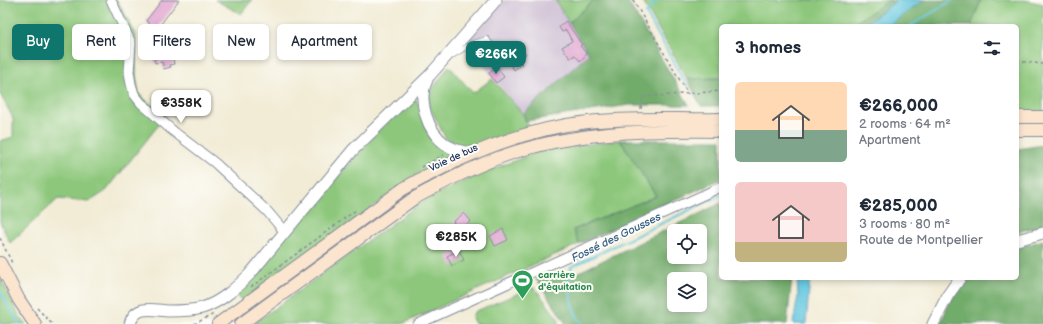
<!DOCTYPE html>
<meta charset="utf-8">
<style>
:root{--surface:#fff;--page:#f2f2f3;--text:#1f2937;--muted:#747a83;--accent:#0f766e}
body{margin:0;font-family:"Balsamiq Sans",sans-serif;background:var(--page);color:var(--text);height:100vh;display:flex;flex-direction:column;font-size:15px;white-space:nowrap}
*{box-sizing:border-box;margin:0}
p{font-size:13px;color:var(--muted)}
.icon{flex:none;width:22px;height:22px;fill:none;stroke:currentColor;stroke-width:2;stroke-linecap:round;stroke-linejoin:round}
.map{position:relative;flex:1;overflow:hidden}
.drawer{position:absolute;left:719px;top:24px;width:300px;height:256px;display:flex;flex-direction:column;background:var(--surface);border-radius:6px;box-shadow:0 2px 6px #0003}
.drawer>*{flex:none}
.guide{position:absolute;left:12px;top:24px;width:380px;height:36px;display:flex;gap:8px}
.controls{position:absolute;left:667px;top:224px;display:grid;gap:8px}
.controls a{display:grid;place-items:center;width:40px;height:40px;border-radius:6px;background:var(--surface);box-shadow:0 2px 6px #0003;font-size:20px}
.price{position:absolute;translate:-50% -34px;padding:0 9px;border-radius:8px;background:#fff;color:#222;font-size:13px;line-height:26px;filter:drop-shadow(0 1px 2px #0008)}
.price::after{content:'';position:absolute;left:50%;top:24px;width:12px;height:9px;margin-left:-6px;background:inherit;clip-path:polygon(0 0,100% 0,50% 100%)}
.price.on{background:var(--accent);color:#fff}
ul{padding:0;list-style:none}
li{display:flex;align-items:center;gap:12px;height:100px;padding:0 16px}
li span{display:grid;place-items:center;flex:none;width:112px;height:80px;border-radius:6px;color:#555}
li>.icon{margin-inline-start:auto}
span .icon{width:48px;height:48px;fill:#fffc;stroke-width:1}
li b{font-size:17px}
h2{display:flex;justify-content:space-between;align-items:center;height:48px;padding:0 16px;font-size:17px}
.pill{padding:0 14px;border-radius:6px;background:var(--surface);box-shadow:0 2px 6px #0003;font-size:14px;line-height:36px}
.pill.on{background:var(--accent);color:#fff}
.map>svg:first-child{display:block}
.industrial{fill:#ccbed3}
.green{fill:#8dc77b;stroke:#547b6c}
.forest{fill:#72ac6b;stroke:#466e64;fill-rule:evenodd}
.water{fill:#61c6de;stroke:#3e7a9e}
.lines{fill:none;stroke-linecap:round;stroke-linejoin:round}
.stream{stroke:#61c6de;stroke-width:2}
.building{fill:#e1a5d1}
.service-casing{stroke:#868e9a;stroke-width:6}
.minor-casing{stroke:#868e9a;stroke-width:11}
.tertiary-casing{stroke:#868e9a;stroke-width:13}
.secondary-casing{stroke:#868e9a;stroke-width:14}
.path{stroke:#868e9a;stroke-width:1.5;stroke-dasharray:3 3;stroke-linecap:butt}
.service{stroke:#fff;stroke-width:4.5}
.minor{stroke:#fff;stroke-width:9}
.tertiary{stroke:#fff;stroke-width:11}
.secondary{stroke:#fce5cf;stroke-width:12}
.labels{text-anchor:middle;stroke-width:4;stroke-linejoin:round;paint-order:stroke}
.street-label{font-size:10px;fill:#1b2f5e;stroke:#fdfcf7}
.leisure-label{font-size:10px;font-weight:bold;fill:#27864d;stroke:#fdfcf7;text-anchor:start}
.water-label{font-size:11px;font-style:italic;fill:#305c84;stroke:#fdfcf7}
</style>
<div class="map">
<svg width="1043" height="324" viewBox="0 0 1043 324">
<rect width="100%" height="100%" fill="#fdfcf7"/>
<filter id="ink" filterUnits="userSpaceOnUse"><feTurbulence type="fractalNoise" baseFrequency=".025" numOctaves="2"/><feDisplacementMap in="SourceGraphic" scale="8" xChannelSelector="R" yChannelSelector="G"/><feConvolveMatrix kernelMatrix="1 2 1 2 8 2 1 2 1" color-interpolation-filters="sRGB"/></filter>
<filter id="wash" filterUnits="userSpaceOnUse"><feTurbulence type="fractalNoise" baseFrequency=".012" numOctaves="4" result="noise"/><feDisplacementMap in="SourceGraphic" scale="16" xChannelSelector="R" yChannelSelector="G"/><feGaussianBlur stdDeviation="0.9" result="paint"/><feColorMatrix in="noise" values="0 0 0 0 0 0 0 0 0 0 0 0 0 0 0 0 0 1.4 0 .05"/><feComposite in="paint" operator="in"/></filter>
<g filter="url(#wash)">
<rect width="100%" height="100%" fill="#f2ecd6"/>
<path class="industrial" d="M504 0H555L589 54 523 114 465 43Z"/>
<path class="green" d="M0 0H117L136 35V75L139 94 165 117 106 191 89 202 58 199 10 243 0 222V141L13 137V118L0 94Z
M215 0H252L241 14Z
M555 0H594L569 23Z
M642 0H890L850 26H721V78L687 79Z
M981 0H1025L1043 4V113L1017 112V26H971Z
M449 66 473 93 492 79 523 114 530 130 470 148 446 139 429 106V94Z
M416 99C429 129 421 138 453 155L415 176 242 301 237 295 289 231 381 128Z
M620 140 656 196 573 230 579 244 402 324H253L426 199 477 175 543 150Z
M0 277 20 317 26 324H0Z
M531 288H535L559 320 558 324H475L472 318 474 312Z"/>
<path class="forest" d="M594 0H627L689 105H629L526 121 523 114 589 54 569 23Z
M890 0H981L971 26H850Z
M721 78V106H701L687 79Z
M620 140H721V179L579 244 573 230 656 196Z
M1043 145V225L1017 232V149Z
M721 203V278H792L787 324H566L536 279 579 272ZM674 231H700V257H674ZM674 279H700V305H674Z
M1043 240V324H940L951 299 971 278H1017V248Z"/>
<path class="water" d="M897 0H924L888 26H863Z
M797 278H810L806 324H793L798 296Z"/>
<g class="lines">
<path class="stream" d="M658 0 646 13 687 86
M910 26 953 0
M0 291 19 324
M582 324C568 305 569 289 571 267L721 195"/>
</g>
<g id="blocks">
<path class="building" d="M162 0H179L157 29 146 21Z
M566 21 582 45 580 46 587 54 580 61 575 55 570 58 562 47 572 41 566 30 562 32 559 27Z
M521 47 526 54 518 60 522 64 514 70 511 65 514 63 509 56Z
M172 53 174 64 170 65 171 67 164 69 162 62 155 63 154 57Z
M497 67 504 77 496 83 489 73Z
M464 213 471 221 460 230 453 222Z
M503 229 508 240 495 246 490 236Z
M459 250 464 260 452 266 447 256Z"/>
</g>
</g>
<g filter="url(#ink)">
<use href="#blocks" fill-opacity="0" stroke="#868e9a" stroke-width="1"/>
<g class="lines">
<defs>
<path id="service" d="M450 57 471 44 487 39 493 48"/>
<path id="minor" d="M111 0 131 43 129 72 131 84 134 94 141 103 173 131 215 163 267 211 284 231
M418 324 721 187"/>
<path id="tertiary" d="M427 80C417 100 427 131 446 145 454 150 463 152 473 153
M1017 240 1043 233
M130 324C135 304 153 310 168 311 180 311 191 311 202 308 221 302 236 288 250 274L353 150 430 75 496 0
M933 324 948 295 960 278"/>
<path id="secondary" d="M1017 117H1043
M1017 130H1043
M0 263 19 300 35 324
M218 324 403 189C460 156 522 129 588 122 632 117 676 120 721 119
M241 324 413 199C440 184 468 169 498 158 569 131 646 130 721 131"/>
</defs>
<use href="#service" class="service-casing"/>
<use href="#minor" class="minor-casing"/>
<use href="#tertiary" class="tertiary-casing"/>
<use href="#secondary" class="secondary-casing"/>
<path class="path" d="M633 0 688 94
M1017 61 1043 64
M641 109 643 97 721 91
M421 167 444 155
M0 238 12 263
M251 287 356 210
M37 308 52 324
M194 324 214 314"/>
<use href="#service" class="service"/>
<use href="#minor" class="minor"/>
<use href="#tertiary" class="tertiary"/>
<use href="#secondary" class="secondary"/>
</g>
</g>
<defs>
<symbol id="stadium-pin" viewBox="-11 -11 22 30"><path d="M0 17L-7.5 6A9.5 9.5 0 1 1 7.5 6Z" fill="#2e9e5b" stroke="#fdfcf7"/><path d="M0-5a6.5 5 0 1 0 0 10a6.5 5 0 1 0 0-10ZM-3.5-1.8h7v3.6h-7Z" fill="#fff"/></symbol>
</defs>
<g fill-rule="evenodd">
<use href="#stadium-pin" x="510" y="268" width="25" height="34"/>
</g>
<g class="labels">
<g class="street-label">
<text transform="translate(453 157) rotate(-25)" y="4">Voie de bus</text>
</g>
<g class="leisure-label">
<text x="538" y="278">carrière<tspan x="538" dy="12">d'équitation</tspan></text>
</g>
<g class="water-label">
<text transform="translate(616 237) rotate(-26)" y="4">Fossé des Gousses</text>
</g>
</g>
</svg>
<div class="controls">
<a><svg class="icon" aria-label="locate" viewBox="0 0 24 24"><circle cx="12" cy="12" r="6"/><path d="M12 2v4M12 18v4M2 12h4M18 12h4"/></svg></a>
<a><svg class="icon" aria-label="layers" viewBox="0 0 24 24"><path d="M12 4l9 5-9 5-9-5zM3 14l9 5 9-5"/></svg></a>
</div>
<b class="price on" style="left:496px;top:75px">€266K</b>
<b class="price" style="left:181px;top:124px">€358K</b>
<b class="price" style="left:456px;top:258px">€285K</b>
<div class="guide">
<a class="pill on">Buy</a>
<a class="pill">Rent</a>
<a class="pill">Filters</a>
<a class="pill">New</a>
<a class="pill">Apartment</a>
</div>
<section class="drawer">
<h2>3 homes<svg class="icon" aria-label="filters" viewBox="0 0 24 24"><path d="M4 7h16M4 17h16"/><circle cx="9" cy="7" r="2"/><circle cx="15" cy="17" r="2"/></svg></h2>
<ul>
<li><span style="background:linear-gradient(#ffd9b3 60%,#7fa58c 0)"><svg class="icon" aria-label="home" viewBox="0 0 24 24"><path d="M3 11l9-7 9 7M6 9v11h12V9"/></svg></span><div><b>€266,000</b><p>2 rooms · 64 m²</p><p>Apartment</p></div></li>
<li><span style="background:linear-gradient(#f6c9c9 75%,#c2b280 0)"><svg class="icon" aria-label="home" viewBox="0 0 24 24"><path d="M3 11l9-7 9 7M6 9v11h12V9"/></svg></span><div><b>€285,000</b><p>3 rooms · 80 m²</p><p>Route de Montpellier</p></div></li>
</ul>
</section>
</div>
